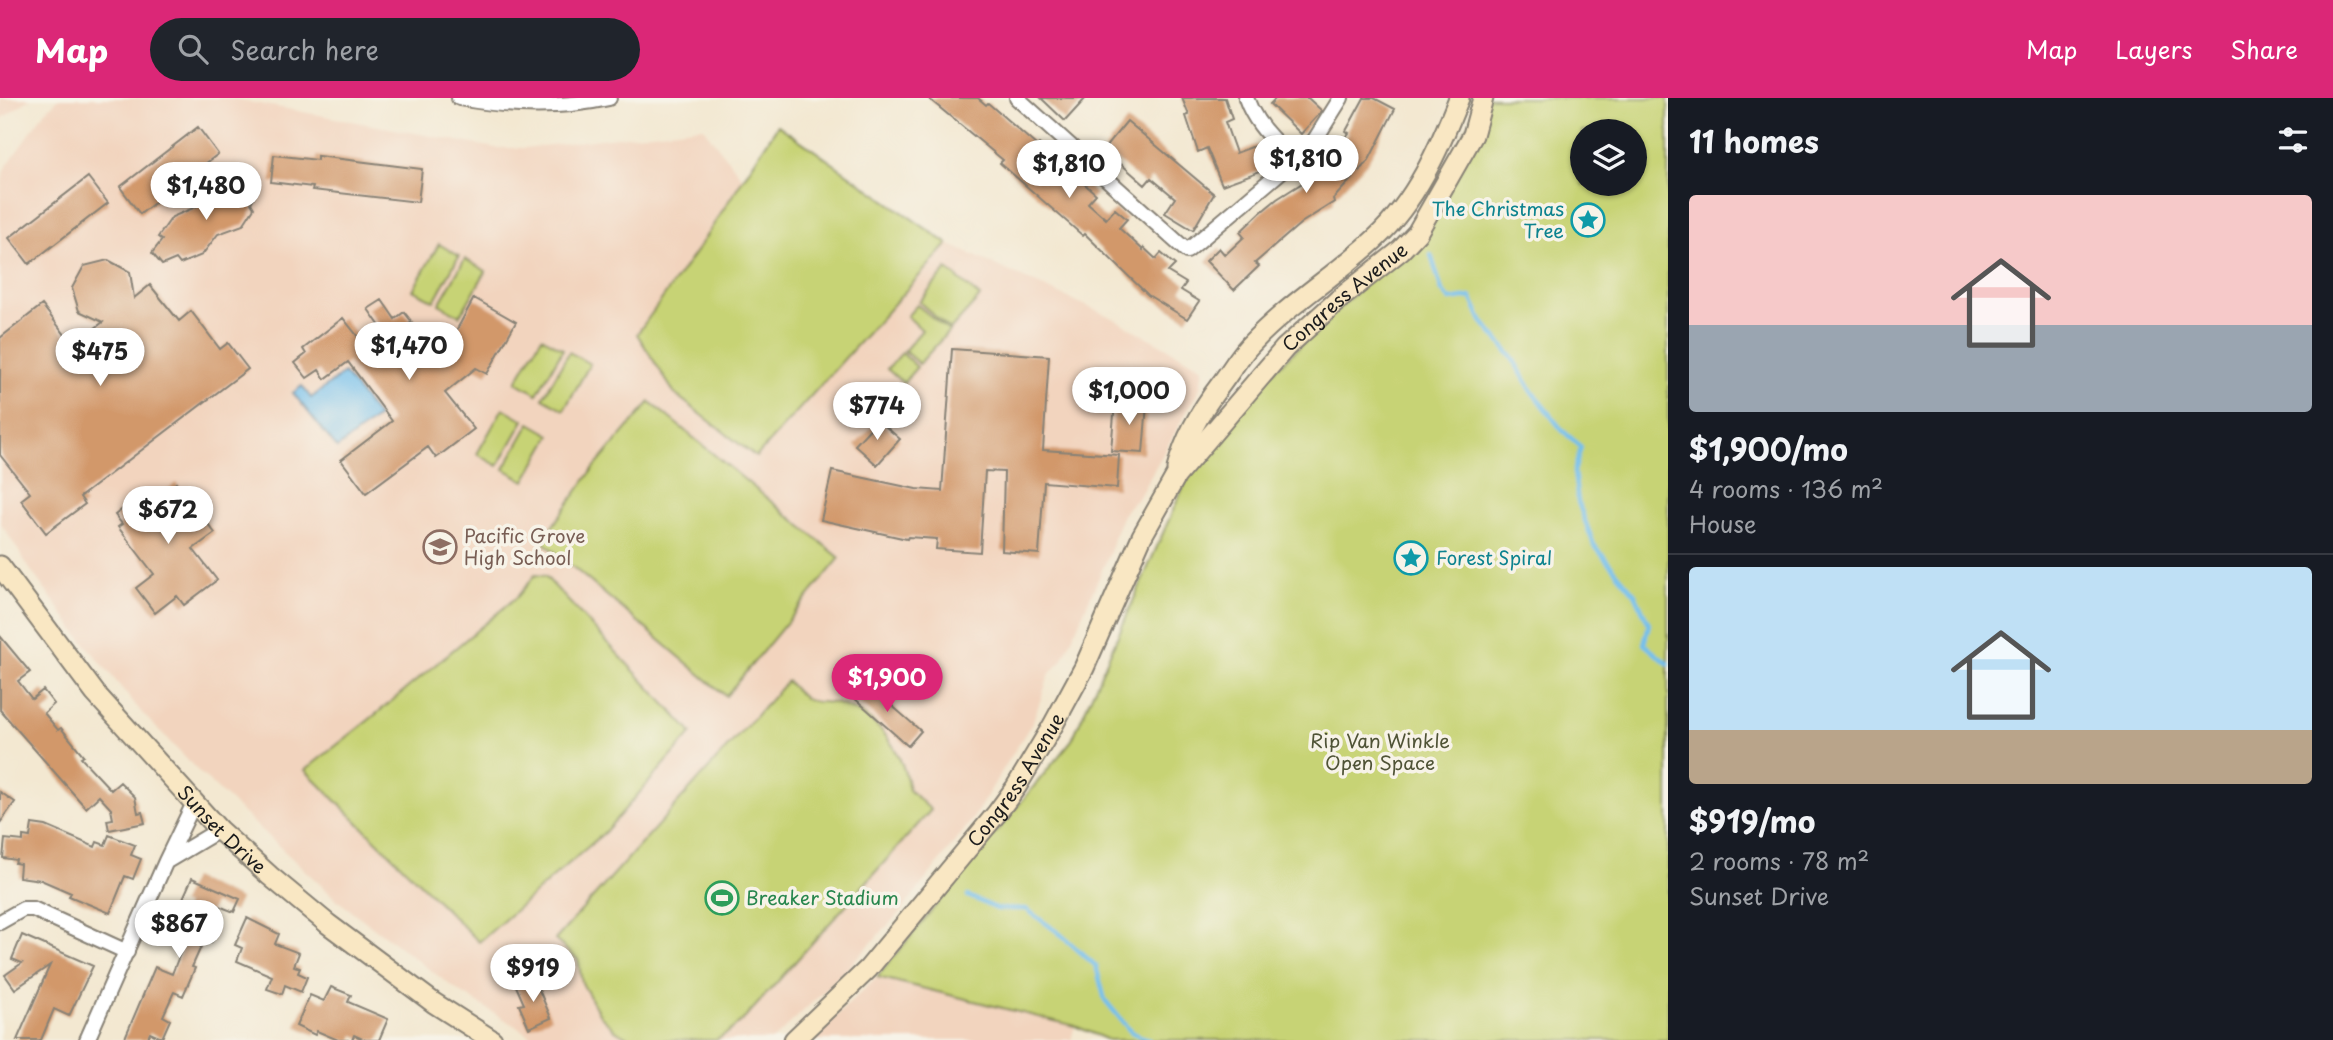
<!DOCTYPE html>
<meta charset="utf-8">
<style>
:root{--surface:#171b24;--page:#20242c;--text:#f1f3f6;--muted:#9ea1a6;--line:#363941;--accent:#db2777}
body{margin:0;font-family:"Playpen Sans",sans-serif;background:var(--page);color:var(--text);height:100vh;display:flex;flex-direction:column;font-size:26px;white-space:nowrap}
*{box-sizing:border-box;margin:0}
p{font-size:23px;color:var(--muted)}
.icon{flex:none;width:38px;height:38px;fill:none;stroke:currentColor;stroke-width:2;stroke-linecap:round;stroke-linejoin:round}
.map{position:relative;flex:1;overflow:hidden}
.panel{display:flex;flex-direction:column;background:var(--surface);width:665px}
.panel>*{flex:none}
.fabs{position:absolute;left:1570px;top:21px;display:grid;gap:14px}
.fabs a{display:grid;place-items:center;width:77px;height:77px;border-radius:50%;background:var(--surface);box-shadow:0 2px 5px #0004;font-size:35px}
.price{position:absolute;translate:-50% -60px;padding:0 16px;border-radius:24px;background:#fff;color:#222;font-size:23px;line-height:46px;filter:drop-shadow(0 2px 4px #0008)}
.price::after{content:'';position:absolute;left:50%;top:42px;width:21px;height:16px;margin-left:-10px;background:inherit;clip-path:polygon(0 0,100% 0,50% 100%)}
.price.active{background:var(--accent);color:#fff}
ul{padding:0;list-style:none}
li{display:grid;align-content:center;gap:14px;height:371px;padding:0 21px}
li+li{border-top:2px solid var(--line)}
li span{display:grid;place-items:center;height:217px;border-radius:7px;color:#555}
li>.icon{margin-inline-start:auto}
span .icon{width:126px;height:126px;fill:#fffc;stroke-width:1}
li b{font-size:30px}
h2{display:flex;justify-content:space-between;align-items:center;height:84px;padding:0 21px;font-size:30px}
header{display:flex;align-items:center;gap:42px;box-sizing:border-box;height:98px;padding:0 35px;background:var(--accent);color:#fff}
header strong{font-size:33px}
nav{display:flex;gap:38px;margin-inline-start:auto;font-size:24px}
.search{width:490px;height:63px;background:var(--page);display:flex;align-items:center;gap:18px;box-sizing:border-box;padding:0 24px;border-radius:38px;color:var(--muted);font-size:26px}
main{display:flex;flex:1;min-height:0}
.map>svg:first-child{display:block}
.built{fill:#f2d4be}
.green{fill:#c7d374;stroke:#727848;stroke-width:2;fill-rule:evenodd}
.water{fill:#73bfed;stroke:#486e84;stroke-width:2}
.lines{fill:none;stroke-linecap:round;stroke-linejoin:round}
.stream{stroke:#73bfed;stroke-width:4.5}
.building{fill:#d2986a}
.street-casing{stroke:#888276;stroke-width:18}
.secondary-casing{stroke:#888276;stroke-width:23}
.street{stroke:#fff;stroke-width:14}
.secondary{stroke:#f9e7c3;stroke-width:19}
.labels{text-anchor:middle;stroke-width:7;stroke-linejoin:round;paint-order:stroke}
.culture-label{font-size:19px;fill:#0d838f;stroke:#f7f3e8;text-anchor:end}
.street-label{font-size:19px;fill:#1c1c1c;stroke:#f7f3e8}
.education-label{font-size:19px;fill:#785e54;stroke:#f7f3e8;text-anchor:start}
.park-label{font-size:19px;fill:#4f5336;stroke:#f7f3e8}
.leisure-label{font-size:19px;fill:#27864d;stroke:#f7f3e8;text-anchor:start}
</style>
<header>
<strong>Map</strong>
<div class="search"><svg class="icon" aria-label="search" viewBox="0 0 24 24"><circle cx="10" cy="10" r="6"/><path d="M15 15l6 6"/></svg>Search here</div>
<nav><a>Map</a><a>Layers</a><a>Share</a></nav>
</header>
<main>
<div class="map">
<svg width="1668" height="942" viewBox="0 0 1668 942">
<rect width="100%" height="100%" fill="#f7f3e8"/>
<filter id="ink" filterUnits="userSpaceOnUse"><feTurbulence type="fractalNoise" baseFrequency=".0143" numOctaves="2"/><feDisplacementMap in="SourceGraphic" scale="14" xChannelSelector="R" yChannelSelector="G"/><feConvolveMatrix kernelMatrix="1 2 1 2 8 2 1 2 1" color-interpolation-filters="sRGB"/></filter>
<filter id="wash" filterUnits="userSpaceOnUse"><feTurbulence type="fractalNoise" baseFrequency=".00686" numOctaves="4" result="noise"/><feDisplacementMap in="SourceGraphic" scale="28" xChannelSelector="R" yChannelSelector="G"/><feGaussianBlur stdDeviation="1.57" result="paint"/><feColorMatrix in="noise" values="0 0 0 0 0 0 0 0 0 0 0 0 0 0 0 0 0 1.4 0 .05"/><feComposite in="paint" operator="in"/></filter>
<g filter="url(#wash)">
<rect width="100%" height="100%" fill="#f3e8d1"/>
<path class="built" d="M0 0H31L0 22Z
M59 0H228L495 50H525L703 29 743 81 778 27 948 146 1111 219 1203 270 1200 290 1138 400 1125 412 1113 440 1110 454 1062 563 1050 575 1033 623 972 722 901 813 846 872 773 942H538L457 892 337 802 200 675 142 615 80 539 32 474 0 424V98L4 72 44 15Z
M877 879 1075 928 1071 942H811Z"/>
<path class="green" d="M1483 0H1668V942H1108L1075 928 877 879 1072 642 1185 385 1210 347 1246 299 1401 152ZM1582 33H1634V86H1582Z
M778 27 948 146 756 359 675 296 637 236 697 152Z
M439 146 459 158 434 203 413 192Z
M465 161 486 173 460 218 439 206Z
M947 171 980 199 950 232 919 204Z
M917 207 949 233 919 266 904 253 922 232 907 218Z
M542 239 563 251 537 296 516 284Z
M569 254 590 266 564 312 543 300Z
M902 255 917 269 903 285 887 271Z
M650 304 840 460 726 598 542 443 593 371Z
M503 310 524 322 498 368 477 356Z
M530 325 551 337 525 383 504 371Z
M535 477 545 478 692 635 605 734 479 844 305 672 370 621 518 498Z
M787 583C792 588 799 598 806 601 814 606 828 603 838 606 879 618 902 651 909 692L931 712 745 920 729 934 716 942H633L615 932 600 917 582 885 578 862 555 842Z"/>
<path class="water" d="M344 275 378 319 337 350 293 295 302 288 311 300Z"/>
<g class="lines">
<path class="stream" d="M1431 157 1442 193 1450 202 1471 199 1482 223 1511 258 1533 295 1562 332 1581 349 1574 374 1578 404 1594 447 1635 496 1649 526 1644 546 1668 566
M968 798 997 811H1026L1059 835 1096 868 1105 902 1131 934 1149 942"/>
</g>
<g id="blocks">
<path class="building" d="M928 0H978L986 7 988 5 1037 48 1039 46 1096 96 1088 105 1106 121 1115 111 1127 121 1119 130 1143 152 1144 150 1156 161 1161 155 1175 167 1168 174 1186 185 1181 192 1199 203 1187 221 1148 197 1085 136 1083 138 1000 65 1003 62Z
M1041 0H1086L1065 23Z
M1182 0H1225L1232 21 1225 24 1236 55 1257 47 1266 71 1222 87 1207 50 1198 54 1186 18 1189 17Z
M1276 0H1308L1322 13 1301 36 1270 6Z
M1364 0H1374L1395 11 1369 62 1333 101 1334 104 1301 125 1255 165 1259 168 1234 192 1206 163 1219 150 1225 157 1244 139 1240 134 1260 115 1277 101 1318 75 1315 72 1349 35 1346 33Z
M1127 23 1214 96 1193 132 1165 115 1175 100 1151 80 1145 87 1104 51Z
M198 29 218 56 140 116 120 89Z
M274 57 317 62V58L422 71 418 104 312 92 313 89 271 84Z
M88 79 108 105 29 166 9 140Z
M234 79 237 84 245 81 256 95 251 105 254 110 243 127 218 136 202 157 180 166 176 161 162 167 152 155 162 142 158 139 172 119 196 109 214 88Z
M108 162 130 174 134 200 150 187 179 223 191 213 220 251 228 245 248 271 80 399 85 406 46 435 21 402 30 395 0 357V240L42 207 73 247 103 224 79 213 72 190 84 168Z
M474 200 516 224 487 276 476 270 445 295 474 331 436 360 428 349 366 395 341 362 392 323 348 264 325 281 319 272 307 280 295 265 306 256 303 251 343 220 363 245 382 231 368 211 382 202 395 221 404 214 412 224 409 226 432 257 448 231 455 235Z
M952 251 1049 258 1043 352 1119 357 1117 390 1044 384 1039 456 1002 453 1004 374 985 373 980 454 936 451 937 441 908 439 907 441 821 422 832 373 916 391 942 393Z
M1115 304 1147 306 1143 355 1111 353Z
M878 322 900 341 877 367 855 347Z
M176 385 215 435 193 451 217 482 184 507 177 498 155 515 136 490 154 476 118 429 122 426 115 417 146 393 153 403Z
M0 538 30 574 18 583 32 601 43 592 54 606 44 615 58 632 61 630 84 658 81 660 111 692 120 684 135 699 138 715 142 714 145 725 109 732 107 722 113 721 111 711 99 698 86 710 0 612Z
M866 585 921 633 908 648 853 599Z
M0 694 15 704 0 725Z
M32 726 46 728 95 749 97 744 105 747 109 737 135 747 131 757 141 761 133 781 125 778 110 815 69 798 71 795 41 782 19 779 20 766 15 765 16 762 3 760 5 741 23 743V738L30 739Z
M192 780 240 801 234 814 214 806 203 829 216 835 211 845 204 842 192 869 195 870 183 898 174 894 173 896 163 918 170 922 162 940 150 935 147 942H124L155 869 172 876 181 853 184 844 180 842 184 832 176 829 186 807 181 805Z
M247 820 279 836 275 846 299 855 294 868 300 870 298 875 307 879 301 894 285 887 282 896 267 891 272 878 237 863 242 850 235 847Z
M22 837 93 868 69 918 54 911 41 942H17L50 867 15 891 5 877 22 865 12 861Z
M534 880 551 920 529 930 519 907 524 906 516 888Z
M331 889 351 897 348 904 388 921 379 942H365L354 937 352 942H338L317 933 315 937 296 928 310 897 324 903Z"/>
</g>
</g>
<g filter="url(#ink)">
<use href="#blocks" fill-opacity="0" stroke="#888276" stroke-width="2"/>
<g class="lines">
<defs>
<path id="street" d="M459 0C508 9 560 11 609 0
M1017 0 1187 153 1311 48 1341 0
M1246 0C1255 26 1275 46 1296 62
M167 763 219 732
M0 824 23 811H33L127 854
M87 942 166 763 194 705"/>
<g id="secondary">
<path d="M1177 371C1185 339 1201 312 1221 286 1230 274 1239 259 1249 248 1287 207 1335 178 1375 141 1416 103 1439 51 1459 0"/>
<path id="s1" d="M0 468 95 595 219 732 270 778 328 826 434 905 492 942"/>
<path id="s2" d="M794 942 868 871 997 715 1016 689 1052 629 1084 570 1142 438 1176 378 1285 250 1338 202 1401 152 1417 135 1473 37 1483 0"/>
</g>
</defs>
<use href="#street" class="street-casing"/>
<use href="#secondary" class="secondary-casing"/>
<use href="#street" class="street"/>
<use href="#secondary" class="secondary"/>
</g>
</g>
<defs>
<symbol id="sight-ring" viewBox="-11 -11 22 22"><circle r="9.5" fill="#f7f3e8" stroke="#0f9aa8" stroke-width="1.5"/><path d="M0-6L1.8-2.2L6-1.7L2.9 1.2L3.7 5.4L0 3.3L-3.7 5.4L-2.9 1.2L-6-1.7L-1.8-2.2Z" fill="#0f9aa8"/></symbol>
<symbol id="school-ring" viewBox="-11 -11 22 22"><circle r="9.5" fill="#f7f3e8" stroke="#8d6e63" stroke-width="1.5"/><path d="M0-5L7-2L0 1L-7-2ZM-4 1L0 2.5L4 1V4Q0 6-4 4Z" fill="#8d6e63"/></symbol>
<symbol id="stadium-ring" viewBox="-11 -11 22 22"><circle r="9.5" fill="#f7f3e8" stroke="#2e9e5b" stroke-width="1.5"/><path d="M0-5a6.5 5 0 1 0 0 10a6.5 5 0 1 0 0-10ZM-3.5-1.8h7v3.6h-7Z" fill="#2e9e5b"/></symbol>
</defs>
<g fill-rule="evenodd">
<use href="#sight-ring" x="1569" y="103" width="38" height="38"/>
<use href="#school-ring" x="421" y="430" width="38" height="38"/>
<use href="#sight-ring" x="1392" y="441" width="38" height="38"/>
<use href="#stadium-ring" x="703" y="781" width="38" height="38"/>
</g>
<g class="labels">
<g class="culture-label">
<text x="1564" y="118">The Christmas<tspan x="1564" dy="22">Tree</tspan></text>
<text x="1436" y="467" text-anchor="start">Forest Spiral</text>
</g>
<g class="street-label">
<text dy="7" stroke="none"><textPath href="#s2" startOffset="934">Congress Avenue</textPath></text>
<text dy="7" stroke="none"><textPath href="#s2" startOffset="343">Congress Avenue</textPath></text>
<text dy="7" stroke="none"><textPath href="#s1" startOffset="345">Sunset Drive</textPath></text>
</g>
<g class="education-label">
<text x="464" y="445">Pacific Grove<tspan x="464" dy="22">High School</tspan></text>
</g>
<g class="park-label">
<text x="1380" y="650">Rip Van Winkle<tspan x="1380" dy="22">Open Space</tspan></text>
</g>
<g class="leisure-label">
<text x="746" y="807">Breaker Stadium</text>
</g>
</g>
</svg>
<div class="fabs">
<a><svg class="icon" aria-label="layers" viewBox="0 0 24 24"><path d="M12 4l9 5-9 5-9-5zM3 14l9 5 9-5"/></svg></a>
</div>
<b class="price" style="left:1306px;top:97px">$1,810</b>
<b class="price" style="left:1069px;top:102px">$1,810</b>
<b class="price" style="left:206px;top:124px">$1,480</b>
<b class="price" style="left:409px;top:284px">$1,470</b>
<b class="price" style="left:100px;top:290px">$475</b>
<b class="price" style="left:1129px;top:329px">$1,000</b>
<b class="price" style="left:877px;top:344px">$774</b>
<b class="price" style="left:168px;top:448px">$672</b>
<b class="price active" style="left:887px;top:616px">$1,900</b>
<b class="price" style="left:179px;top:862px">$867</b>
<b class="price" style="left:533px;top:906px">$919</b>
</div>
<section class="panel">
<h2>11 homes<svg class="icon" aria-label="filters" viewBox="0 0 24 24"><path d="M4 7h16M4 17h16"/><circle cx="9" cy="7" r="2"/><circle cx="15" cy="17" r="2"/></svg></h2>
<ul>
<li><span style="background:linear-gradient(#f6c9c9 60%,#9aa5b1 0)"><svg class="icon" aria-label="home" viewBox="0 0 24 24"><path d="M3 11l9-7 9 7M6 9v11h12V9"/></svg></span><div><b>$1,900/mo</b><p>4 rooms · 136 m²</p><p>House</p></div></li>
<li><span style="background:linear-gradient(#bfe0f5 75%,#b9a48a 0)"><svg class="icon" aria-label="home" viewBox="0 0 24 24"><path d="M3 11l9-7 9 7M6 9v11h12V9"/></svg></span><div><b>$919/mo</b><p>2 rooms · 78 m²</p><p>Sunset Drive</p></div></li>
</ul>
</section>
</main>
